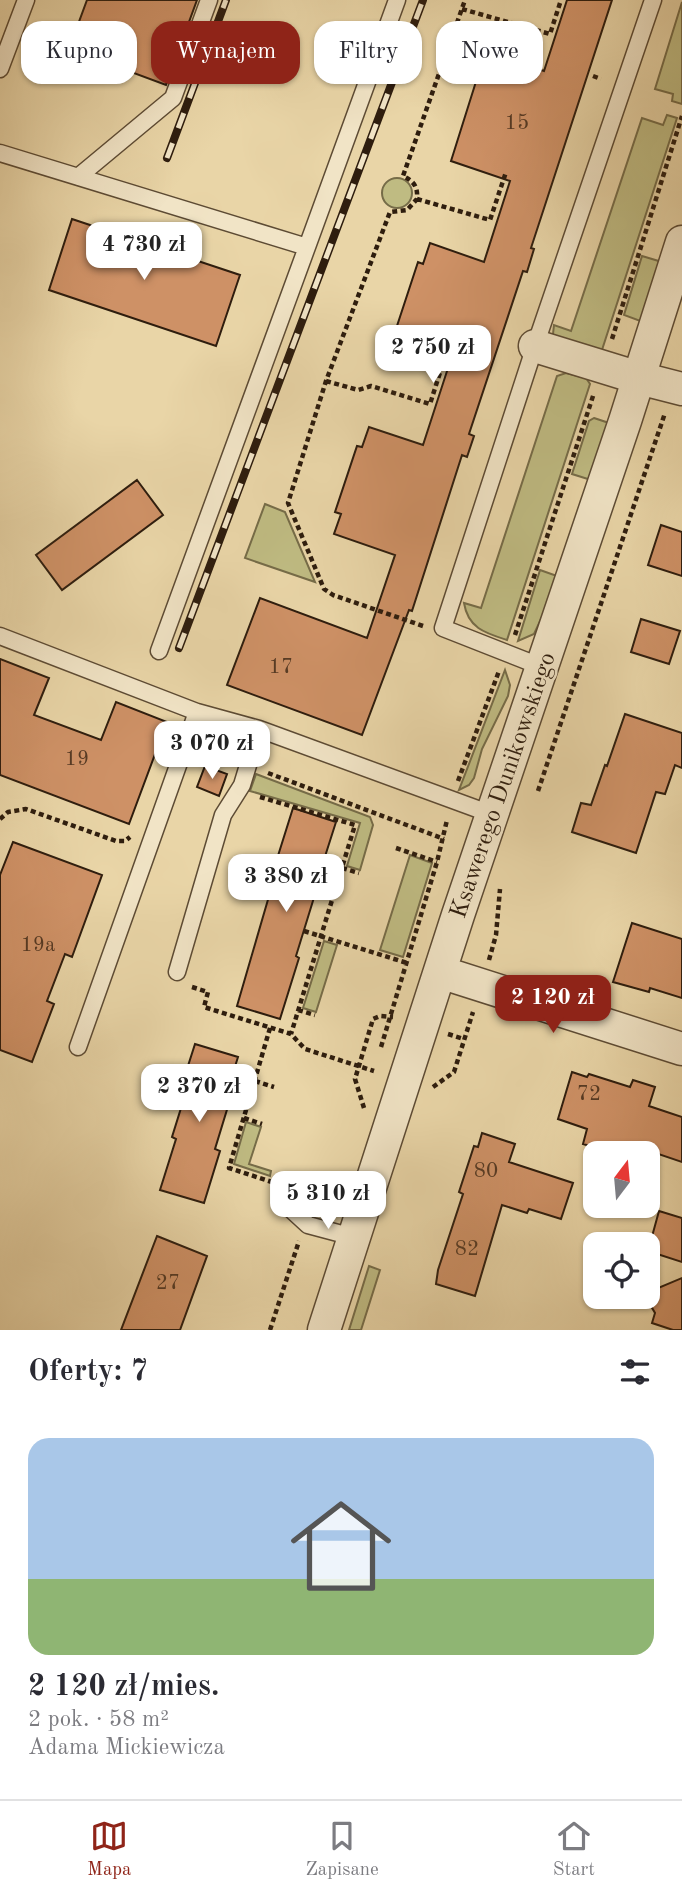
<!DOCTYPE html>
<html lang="pl">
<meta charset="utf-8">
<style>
:root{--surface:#fff;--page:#f7f7f7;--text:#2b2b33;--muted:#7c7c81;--line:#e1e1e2;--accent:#8f2418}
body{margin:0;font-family:"Old Standard TT",serif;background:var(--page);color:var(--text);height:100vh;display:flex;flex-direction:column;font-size:26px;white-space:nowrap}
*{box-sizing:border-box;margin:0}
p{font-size:23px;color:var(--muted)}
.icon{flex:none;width:38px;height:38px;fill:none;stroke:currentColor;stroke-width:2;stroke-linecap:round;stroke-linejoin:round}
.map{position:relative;height:1330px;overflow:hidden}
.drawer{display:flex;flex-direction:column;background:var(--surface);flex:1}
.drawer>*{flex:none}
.guide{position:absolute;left:21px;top:21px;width:640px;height:63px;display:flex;gap:14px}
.needle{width:46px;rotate:16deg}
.controls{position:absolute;left:583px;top:1141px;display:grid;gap:14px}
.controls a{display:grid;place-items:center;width:77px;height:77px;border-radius:14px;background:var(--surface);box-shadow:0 2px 5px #0004;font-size:35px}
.price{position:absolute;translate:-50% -60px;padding:0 16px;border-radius:14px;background:#fff;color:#222;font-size:23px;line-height:46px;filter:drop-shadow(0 2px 4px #0008)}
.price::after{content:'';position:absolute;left:50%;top:42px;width:21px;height:16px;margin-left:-10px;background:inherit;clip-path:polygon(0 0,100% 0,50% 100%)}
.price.on{background:var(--accent);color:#fff}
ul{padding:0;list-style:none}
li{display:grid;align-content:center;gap:14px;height:371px;padding:0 28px}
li+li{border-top:2px solid var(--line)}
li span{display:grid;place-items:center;height:217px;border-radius:21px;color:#555}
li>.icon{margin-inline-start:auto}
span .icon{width:126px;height:126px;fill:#fffc;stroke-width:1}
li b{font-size:30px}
h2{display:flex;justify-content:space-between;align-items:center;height:84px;padding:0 28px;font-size:30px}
.tag{padding:0 24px;border-radius:21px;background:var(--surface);box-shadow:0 2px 5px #0004;font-size:24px;line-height:63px}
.tag.on{background:var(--accent);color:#fff}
.dock{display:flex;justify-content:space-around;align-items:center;height:98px;border-top:2px solid var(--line);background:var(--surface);font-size:19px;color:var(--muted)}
.dock a{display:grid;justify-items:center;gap:4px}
.dock .on{color:var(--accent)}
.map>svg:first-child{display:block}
.green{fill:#bfbb82;stroke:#766c48;stroke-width:2}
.building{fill:#ce9166;stroke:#2e1d0e;stroke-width:2}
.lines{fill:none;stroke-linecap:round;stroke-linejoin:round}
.lane-casing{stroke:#5d4b34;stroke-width:19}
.street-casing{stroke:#5d4b34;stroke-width:35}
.path{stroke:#2e1d0e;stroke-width:4.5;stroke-dasharray:5 3.5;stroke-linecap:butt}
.lane{stroke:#f1e4c6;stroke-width:16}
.street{stroke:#f1e4c6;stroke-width:32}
.rail-casing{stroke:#2e1d0e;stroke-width:8}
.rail{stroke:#f1e4c6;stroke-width:5;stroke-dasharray:16;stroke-linecap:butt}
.labels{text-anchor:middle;stroke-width:5;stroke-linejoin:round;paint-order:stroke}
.number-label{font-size:21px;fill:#563a24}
.street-label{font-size:24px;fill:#2e1d0e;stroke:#f1e4c6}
</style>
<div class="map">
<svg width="682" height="1330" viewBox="0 0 682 1330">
<rect width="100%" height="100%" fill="#e9d5a7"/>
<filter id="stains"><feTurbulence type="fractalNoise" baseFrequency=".00286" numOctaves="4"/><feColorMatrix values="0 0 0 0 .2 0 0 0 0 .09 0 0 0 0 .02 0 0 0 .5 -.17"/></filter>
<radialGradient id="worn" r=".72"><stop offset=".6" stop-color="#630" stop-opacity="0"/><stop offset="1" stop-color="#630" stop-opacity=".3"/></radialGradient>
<path class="green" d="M682 2V104L672 101 673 94 655 89Z
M667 115 677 118 601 353 557 339 553 334 554 325 571 331 642 118 663 125Z
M382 193a15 15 0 1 1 30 0a15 15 0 1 1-30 0Z
M642 256 662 262 643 322 624 315Z
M566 373 586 378 590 384 507 640C485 633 468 628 464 603L481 608 557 376Z
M594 418 609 423 591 480 572 474 589 421Z
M265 504 285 512 315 582 245 558Z
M540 570 557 576 558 583 534 634 518 641Z
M505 670 510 685 508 696 482 749 474 778 469 785 459 790Z
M256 774 370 817 373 825 360 870 347 866 360 823 250 791Z
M410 855 432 863 403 957 380 950Z
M324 941 337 945 316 1012 303 1008Z
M246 1122 261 1127 249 1164 271 1171 270 1176 234 1164Z
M369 1266 380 1270 361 1330H349Z"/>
<path class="building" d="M87 0H197L166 85 69 49Z
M567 0H612L531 248 534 249 527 272 523 271 469 434 474 436 467 457 462 455 412 611 409 610 362 735 227 685 260 598 367 638 395 555 334 534 341 514 335 512 357 446 362 447 369 427 423 445 448 368 394 351 401 330 396 329 418 262 423 264 430 243 484 262 510 181 451 161 485 53 544 71Z
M72 219 240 275 216 346 49 290Z
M137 480 163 515 62 590 36 555Z
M661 525 682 532V576L648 565Z
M641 619 680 631 669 664 631 652Z
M0 659 49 678 34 715 101 740 116 702 167 722 129 824 0 775Z
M625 714 682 733V768L675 765 665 794 656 792 636 853 572 832 581 803 591 805 605 765 607 766Z
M205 766 227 774 219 796 197 787Z
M293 808 336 822 314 891H316L296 956 299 958 280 1019 237 1006 274 879 271 878Z
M13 842 102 875 72 957 65 954 47 1001 54 1004 32 1062 0 1050V875Z
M632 923 682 939V998L650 988 649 992 613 982Z
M195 1044 238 1057 224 1102 229 1103 215 1149 220 1151 204 1203 160 1190 176 1139 172 1137 186 1092 180 1091Z
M572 1072 587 1077 589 1074 630 1087 633 1080 655 1087 649 1106 682 1117V1162L629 1144 627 1149 613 1145 611 1152 583 1144 587 1129 558 1119Z
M482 1133 515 1144 509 1162 573 1183 561 1219 529 1209 527 1213 502 1205 475 1296 436 1284 438 1270 463 1194 459 1192 474 1146 478 1147Z
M659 1211 682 1218V1262L648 1251Z
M157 1236 207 1256 180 1330H121Z
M682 1278V1330H673L652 1323 655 1313 648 1301 651 1291Z"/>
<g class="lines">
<defs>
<path id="lane" d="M0 69 26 0
M0 153 307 247 159 651
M78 177 173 98 209 0
M307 247 397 0
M0 636 197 712 259 729 491 814
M542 667 443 628 535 346 653 0
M177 972 223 815 242 785 259 729
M78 1047 197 712
M283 1202 308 1225 353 1237"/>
<path id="street" d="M535 346 639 378 682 389
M440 972 682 1049
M324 1330 458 915 625 421 682 242"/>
</defs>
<use href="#lane" class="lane-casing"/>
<use href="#street" class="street-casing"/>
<path class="path" d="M462 9 550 34 561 0
M593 76 601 79
M417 199 490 220 506 172
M612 339 682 116
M326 381 358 390 371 386 430 404 444 360
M423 626 333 595 324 589 288 503 326 381 390 212 407 210 417 199C418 187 414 181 403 176L465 0
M515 635 594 393
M205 750 230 759
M268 773 444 839
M458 781 499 671
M538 791 665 413
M260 797 355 825 291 1034
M0 819 8 812 26 809 116 841H125L130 837
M396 848 437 862
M342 868 359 873
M304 931 407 963
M489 960 496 935 500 889
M192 987 208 992 204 1007 291 1034 305 1049 374 1071
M298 1010 315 1015
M270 1028 229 1168 275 1183
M448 1034 464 1039
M381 1047 437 862 447 820
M255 1081 274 1087
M433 1087 454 1072 473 1012
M364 1108 355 1079 373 1019 380 1016 393 1017
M244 1118 262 1124
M304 1191 321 1195
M317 1205 321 1195 341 1178
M270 1330 299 1241"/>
<use href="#lane" class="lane"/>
<use href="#street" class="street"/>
<defs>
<path id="rail" d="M167 158 226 0
M179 648 423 0"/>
</defs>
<use href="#rail" class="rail-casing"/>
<use href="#rail" class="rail"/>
</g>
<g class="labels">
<g class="number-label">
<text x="517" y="129">15</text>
<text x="281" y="673">17</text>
<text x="77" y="765">19</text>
<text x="38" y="951">19a</text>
<text x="589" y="1100">72</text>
<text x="486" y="1177">80</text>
<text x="467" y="1255">82</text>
<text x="168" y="1289">27</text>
</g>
<g class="street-label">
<text transform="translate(502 785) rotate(-71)" y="8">Ksawerego Dunikowskiego</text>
</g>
</g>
<rect width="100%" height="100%" filter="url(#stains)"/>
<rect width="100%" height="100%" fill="url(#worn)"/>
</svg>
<div class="controls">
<a><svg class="needle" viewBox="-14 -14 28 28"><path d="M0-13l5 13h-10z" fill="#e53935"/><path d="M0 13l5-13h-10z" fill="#7c7c81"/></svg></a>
<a><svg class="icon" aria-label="locate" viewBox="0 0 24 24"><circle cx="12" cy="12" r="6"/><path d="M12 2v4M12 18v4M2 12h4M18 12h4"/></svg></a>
</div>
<b class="price" style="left:144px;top:282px">4 730 zł</b>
<b class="price" style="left:433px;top:385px">2 750 zł</b>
<b class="price" style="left:212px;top:781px">3 070 zł</b>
<b class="price" style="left:286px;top:914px">3 380 zł</b>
<b class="price on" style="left:553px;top:1035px">2 120 zł</b>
<b class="price" style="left:199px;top:1124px">2 370 zł</b>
<b class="price" style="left:328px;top:1231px">5 310 zł</b>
<div class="guide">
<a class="tag">Kupno</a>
<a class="tag on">Wynajem</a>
<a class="tag">Filtry</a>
<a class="tag">Nowe</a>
</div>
</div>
<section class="drawer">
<h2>Oferty: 7<svg class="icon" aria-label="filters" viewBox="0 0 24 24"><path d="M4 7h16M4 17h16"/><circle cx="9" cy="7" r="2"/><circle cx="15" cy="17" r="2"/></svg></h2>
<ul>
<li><span style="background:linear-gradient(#a9c7e8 65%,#8fb573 0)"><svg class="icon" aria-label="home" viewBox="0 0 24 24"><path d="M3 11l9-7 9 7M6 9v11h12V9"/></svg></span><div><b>2 120 zł/mies.</b><p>2 pok. · 58 m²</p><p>Adama Mickiewicza</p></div></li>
</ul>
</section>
<nav class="dock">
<a class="on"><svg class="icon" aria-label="map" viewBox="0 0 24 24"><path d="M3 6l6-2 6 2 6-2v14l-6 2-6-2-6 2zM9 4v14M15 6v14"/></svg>Mapa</a>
<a><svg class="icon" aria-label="saved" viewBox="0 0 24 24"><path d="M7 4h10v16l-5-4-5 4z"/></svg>Zapisane</a>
<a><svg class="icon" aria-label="home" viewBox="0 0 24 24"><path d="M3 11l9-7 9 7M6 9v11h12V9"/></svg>Start</a>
</nav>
